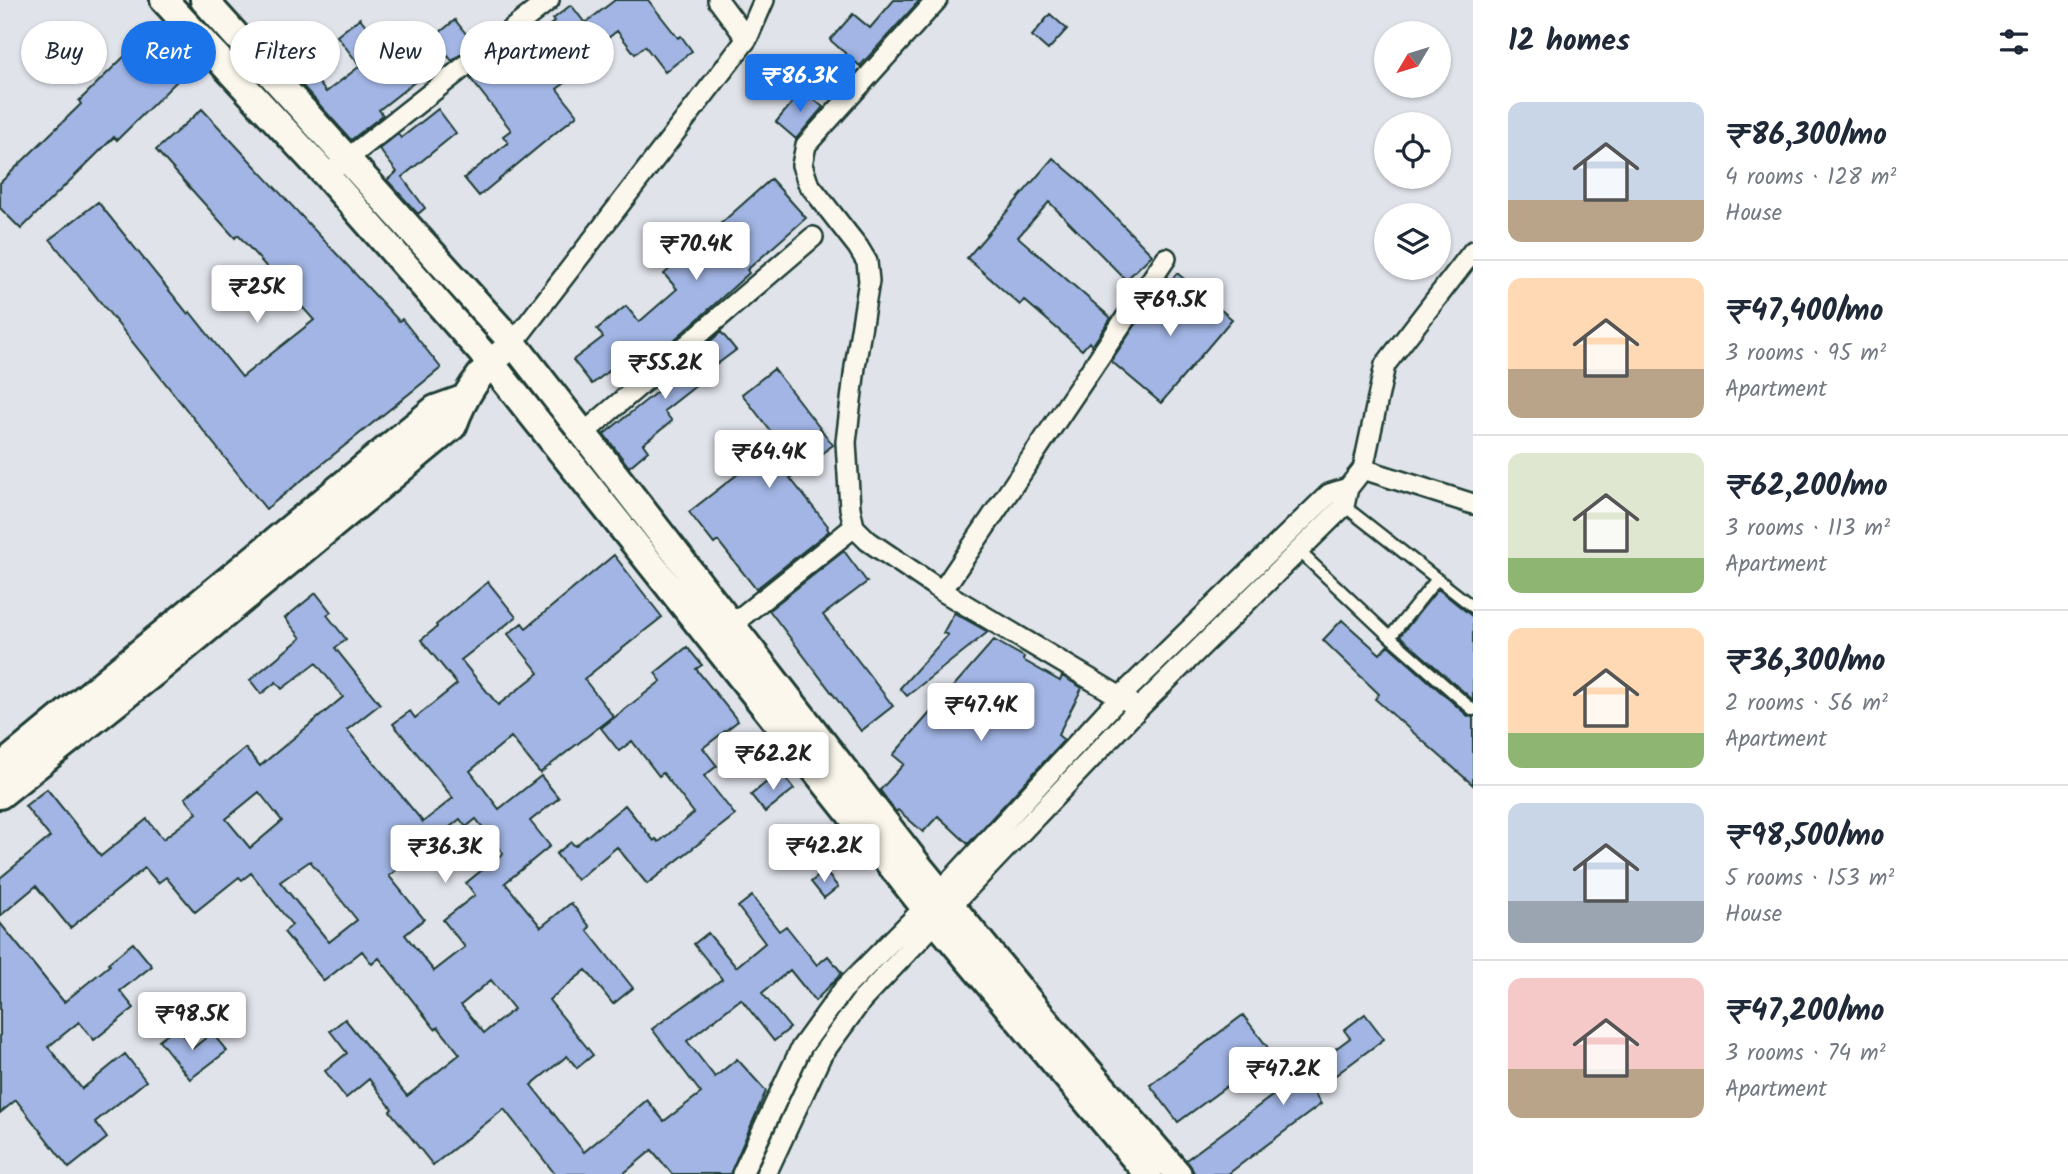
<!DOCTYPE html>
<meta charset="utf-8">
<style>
:root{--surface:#fff;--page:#f6f6f7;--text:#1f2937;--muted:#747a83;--line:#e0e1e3;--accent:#1a73e8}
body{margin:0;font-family:Kalam,sans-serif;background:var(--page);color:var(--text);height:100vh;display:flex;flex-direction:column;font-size:26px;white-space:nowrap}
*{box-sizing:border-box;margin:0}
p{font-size:23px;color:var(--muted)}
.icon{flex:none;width:38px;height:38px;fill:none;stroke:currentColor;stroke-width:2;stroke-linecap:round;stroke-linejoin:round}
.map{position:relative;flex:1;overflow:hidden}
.side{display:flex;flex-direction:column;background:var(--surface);width:595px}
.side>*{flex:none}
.guide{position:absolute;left:21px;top:21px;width:665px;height:63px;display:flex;gap:14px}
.needle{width:46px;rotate:232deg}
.controls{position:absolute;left:1374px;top:21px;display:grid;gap:14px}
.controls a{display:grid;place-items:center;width:77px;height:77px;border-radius:50%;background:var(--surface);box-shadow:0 2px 5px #0004;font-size:35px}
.price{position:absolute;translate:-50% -60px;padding:0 16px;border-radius:7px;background:#fff;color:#222;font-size:23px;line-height:46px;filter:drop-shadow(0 2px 4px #0008)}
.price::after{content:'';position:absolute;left:50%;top:42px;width:21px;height:16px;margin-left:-10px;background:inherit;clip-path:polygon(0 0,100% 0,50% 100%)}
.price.on{background:var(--accent);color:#fff}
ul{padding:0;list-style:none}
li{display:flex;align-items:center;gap:21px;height:175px;padding:0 35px}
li+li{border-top:2px solid var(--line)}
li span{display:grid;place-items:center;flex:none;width:196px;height:140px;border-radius:14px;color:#555}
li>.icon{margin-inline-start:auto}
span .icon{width:84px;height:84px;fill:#fffc;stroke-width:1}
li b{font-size:30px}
h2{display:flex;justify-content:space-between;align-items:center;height:84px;padding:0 35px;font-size:30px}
.tag{padding:0 24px;border-radius:32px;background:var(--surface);box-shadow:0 2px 5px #0004;font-size:24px;line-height:63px}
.tag.on{background:var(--accent);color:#fff}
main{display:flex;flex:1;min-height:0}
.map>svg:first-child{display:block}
.building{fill:#a2b5e4;stroke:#1f3d34;stroke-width:2;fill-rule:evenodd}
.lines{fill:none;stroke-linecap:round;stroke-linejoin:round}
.lane-casing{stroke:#1f3d34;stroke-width:15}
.street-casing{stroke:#1f3d34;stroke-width:24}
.secondary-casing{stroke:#1f3d34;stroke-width:32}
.lane{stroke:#fbf7ec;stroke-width:10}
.street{stroke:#fbf7ec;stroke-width:19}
.secondary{stroke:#fbf7ec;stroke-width:26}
</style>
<main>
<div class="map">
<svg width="1473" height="1174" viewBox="0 0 1473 1174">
<rect width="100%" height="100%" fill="#e0e3ea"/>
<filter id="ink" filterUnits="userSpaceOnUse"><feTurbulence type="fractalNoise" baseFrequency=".0143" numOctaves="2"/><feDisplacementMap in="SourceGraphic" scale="14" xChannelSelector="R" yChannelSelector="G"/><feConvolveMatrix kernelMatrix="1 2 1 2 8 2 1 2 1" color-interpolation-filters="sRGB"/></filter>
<g filter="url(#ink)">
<path class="building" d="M615 0H648L678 38 681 36 692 51 665 72 645 46 635 54 617 31 582 59 587 66 557 89 577 115 479 196 464 178 508 143 503 136 511 130 470 78 489 63 494 69 555 21 553 19 571 5 585 23Z
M894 0H920L860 66 830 40 853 14 870 28Z
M1050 14 1067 29 1048 50 1032 36Z
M360 18 380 44 400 29 417 51 455 20 474 44 452 61 448 56 379 110 383 115 351 140 284 65 296 55 288 46 306 32 321 51 304 64 326 92 360 66 337 36Z
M139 42 177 81 117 140 114 137 21 229 0 208V183L81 104 79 101Z
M803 90 823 107 796 139 776 122Z
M202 109 399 321 402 319 441 368 266 509 50 239 98 202 188 314 190 312 242 377 314 320 238 235 235 238 156 150Z
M438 109 456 133 402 177 425 208 418 214 387 180 397 172 379 149 398 134 401 138Z
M1053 158 1080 181 1152 255 1126 280 1049 202 1018 237 1111 318 1092 346 1089 342 1082 350 1024 300 1020 305 967 258Z
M771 179 806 218 747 270 749 273 706 312 644 366 632 353 592 384 573 360 603 337 597 329 626 306 639 322 677 289 664 274Z
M1177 273 1232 319 1161 403 1111 361 1143 314Z
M721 332 736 350 708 371 711 374 664 411 672 421 643 444 648 451 629 467 604 434 663 387 660 384Z
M774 369 833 445 790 478 828 526 827 528 829 531 756 589 718 541 714 544 689 512 779 442 742 394Z
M844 551 867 582 823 615 893 706 861 731 769 610Z
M614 555 662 617 584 679 613 716 540 773 511 737 470 771 499 809 541 776 559 798 530 821 550 846 505 883 541 927 571 903 590 927 587 930 633 988 613 1004 586 970 549 1000 593 1055 577 1068 567 1056 531 1085 584 1152 647 1100 664 1121 701 1093 652 1029 722 979 694 944 708 933 736 967 765 943 738 907 752 896 779 931 786 926 817 965 828 956 842 973 815 1001 790 970 762 993 790 1028 774 1041 741 999 687 1041 715 1077 737 1059 766 1091 730 1174H672L652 1150 623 1174H555L504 1109 433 1165 390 1111 392 1109 369 1079 346 1098 325 1071 347 1053 330 1031 345 1019 407 1096 460 1054 438 1027 435 1029 379 958 372 964 362 951 324 981 284 932 292 925 251 873 242 880 239 877 195 912 166 877 158 883 145 868 70 928 36 886 0 916V878L50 837 25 806 47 789 101 856 147 819 163 839 197 813 185 798 245 748 260 766 343 697 316 663 282 689 276 682 261 694 250 680 301 638 285 618 316 593 331 612 327 615 346 639 335 648 380 704 347 730 423 822 453 798 393 724 410 711 415 718 457 684 421 640 437 627 436 625 488 582 516 617 461 660 498 705 539 673 508 634 522 623 526 628ZM259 792 282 821 250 848 226 819ZM460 819 466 827 476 819 503 853 466 883 475 895 443 920 465 947 434 971 405 935 424 919 389 876ZM310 861 357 920 329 942 280 882ZM491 980 514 1009 484 1033 461 1005Z
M1438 589 1473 617V700L1400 636Z
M954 613 988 632 907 696 900 688 948 635 943 633Z
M1342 620 1380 654 1388 645 1468 716 1473 717V785L1375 699 1379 694 1323 640Z
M994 640 1024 657 1023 660 1060 681 1062 676 1082 688 1058 735 1064 740 968 844 938 816 923 832 898 810 896 812 880 790 904 764 893 755Z
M687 647 702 665 696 669 738 721 703 748 717 766 704 776 735 815 647 884 617 847 577 880 556 854 571 842 575 846 625 805 654 841 656 839 659 842 694 813 663 773 659 776 632 741 619 751 601 728 661 681 655 673Z
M780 771 794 789 765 812 751 795Z
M825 871 838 887 824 898 811 882Z
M0 923 64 1002 110 965 108 963 133 943 152 966 120 991 134 1008 94 1040 79 1022 48 1047 82 1089 125 1054 146 1081 95 1122 107 1138 69 1168 16 1100 0 1113Z
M1365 1014 1384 1039 1313 1092 1321 1104 1228 1174H1195L1186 1160 1350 1038 1344 1030Z
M1243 1015 1272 1053 1178 1122 1150 1085Z
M176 1027 193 1048 212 1033 227 1051 190 1079 159 1040Z"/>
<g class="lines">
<defs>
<path id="lane" d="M1343 505 1473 607
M1299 551 1390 637 1473 710
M1390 637 1437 579"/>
<path id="street" d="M718 0 747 39
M937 0 806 145 802 165 808 183 858 247 867 262 869 281 855 367 846 442 850 508 854 527 868 541 942 591 1139 708
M338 166 549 0
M513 343 747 39 764 0
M584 433 813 237
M1363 469 1385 365 1473 251
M942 591 1166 258
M730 626 854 527
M742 1174 801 1048 843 990 940 892 1120 697 1329 494 1348 488
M766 1174 821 1056 862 1000 1139 708 1344 506 1348 488 1363 469 1473 504"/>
<path id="secondary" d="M164 0 327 176 490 362 925 908 1148 1174
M204 0 513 343 920 868 1052 1029 1178 1174
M0 768 435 409 463 399
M0 795 161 667 453 426C463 398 478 373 502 353"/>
</defs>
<use href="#lane" class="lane-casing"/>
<use href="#street" class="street-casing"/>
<use href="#secondary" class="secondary-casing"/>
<use href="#lane" class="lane"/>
<use href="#street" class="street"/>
<use href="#secondary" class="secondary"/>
</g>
</g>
</svg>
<div class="controls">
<a><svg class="needle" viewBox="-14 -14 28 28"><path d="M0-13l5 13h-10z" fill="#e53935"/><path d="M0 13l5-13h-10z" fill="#747a83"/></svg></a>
<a><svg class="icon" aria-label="locate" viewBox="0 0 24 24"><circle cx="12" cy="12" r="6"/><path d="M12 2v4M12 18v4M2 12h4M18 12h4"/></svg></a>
<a><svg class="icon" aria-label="layers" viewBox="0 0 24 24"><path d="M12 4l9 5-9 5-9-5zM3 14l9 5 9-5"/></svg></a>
</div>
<b class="price on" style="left:800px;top:114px">₹86.3K</b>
<b class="price" style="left:696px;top:282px">₹70.4K</b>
<b class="price" style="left:257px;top:325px">₹25K</b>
<b class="price" style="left:1170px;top:338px">₹69.5K</b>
<b class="price" style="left:665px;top:401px">₹55.2K</b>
<b class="price" style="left:769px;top:490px">₹64.4K</b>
<b class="price" style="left:981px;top:743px">₹47.4K</b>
<b class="price" style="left:773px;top:792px">₹62.2K</b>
<b class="price" style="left:824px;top:884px">₹42.2K</b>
<b class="price" style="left:445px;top:885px">₹36.3K</b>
<b class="price" style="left:192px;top:1052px">₹98.5K</b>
<b class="price" style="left:1283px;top:1107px">₹47.2K</b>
<div class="guide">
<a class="tag">Buy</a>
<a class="tag on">Rent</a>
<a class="tag">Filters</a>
<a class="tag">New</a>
<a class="tag">Apartment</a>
</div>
</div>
<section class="side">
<h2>12 homes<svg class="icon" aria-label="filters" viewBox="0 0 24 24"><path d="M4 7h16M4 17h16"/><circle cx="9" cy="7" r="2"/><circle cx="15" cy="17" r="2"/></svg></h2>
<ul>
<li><span style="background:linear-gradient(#c9d6e8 70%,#b9a48a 0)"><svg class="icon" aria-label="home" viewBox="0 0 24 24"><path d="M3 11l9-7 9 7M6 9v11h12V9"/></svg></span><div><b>₹86,300/mo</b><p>4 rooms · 128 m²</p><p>House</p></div></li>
<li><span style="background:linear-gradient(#ffd9b3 65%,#b9a48a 0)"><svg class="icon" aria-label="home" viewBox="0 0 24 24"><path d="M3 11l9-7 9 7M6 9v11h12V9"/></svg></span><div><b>₹47,400/mo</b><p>3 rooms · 95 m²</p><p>Apartment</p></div></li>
<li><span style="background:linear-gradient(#dfe7d0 75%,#8fb573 0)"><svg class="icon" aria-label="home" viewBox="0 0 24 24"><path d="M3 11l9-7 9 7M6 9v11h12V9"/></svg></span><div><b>₹62,200/mo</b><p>3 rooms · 113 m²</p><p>Apartment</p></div></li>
<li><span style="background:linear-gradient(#ffd9b3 75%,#8fb573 0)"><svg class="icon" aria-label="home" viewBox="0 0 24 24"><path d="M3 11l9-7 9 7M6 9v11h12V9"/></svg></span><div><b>₹36,300/mo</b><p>2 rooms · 56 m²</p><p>Apartment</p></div></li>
<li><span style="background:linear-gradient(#c9d6e8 70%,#9aa5b1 0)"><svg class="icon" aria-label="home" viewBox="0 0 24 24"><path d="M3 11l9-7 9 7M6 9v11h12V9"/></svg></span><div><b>₹98,500/mo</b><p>5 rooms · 153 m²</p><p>House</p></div></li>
<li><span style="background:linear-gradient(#f6c9c9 65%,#b9a48a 0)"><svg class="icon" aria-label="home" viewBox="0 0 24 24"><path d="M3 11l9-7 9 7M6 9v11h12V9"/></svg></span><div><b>₹47,200/mo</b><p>3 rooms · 74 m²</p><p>Apartment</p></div></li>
</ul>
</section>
</main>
